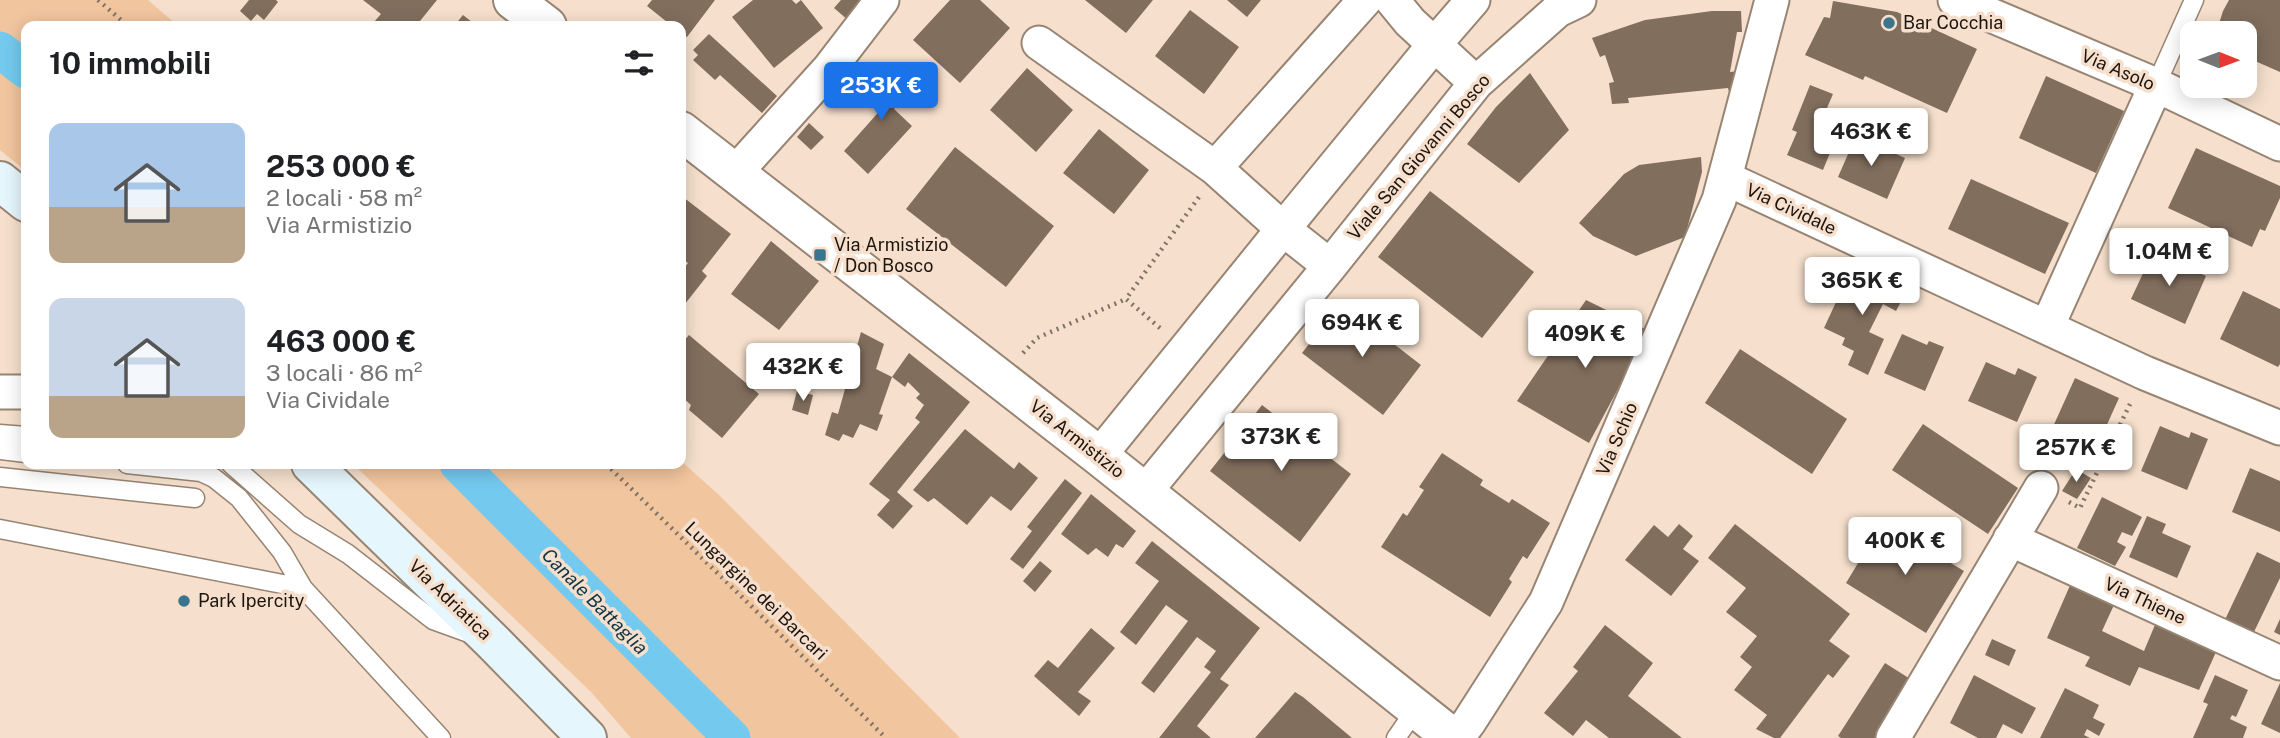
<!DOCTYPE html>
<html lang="it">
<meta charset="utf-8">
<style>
:root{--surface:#fff;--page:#f2f2f2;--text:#202124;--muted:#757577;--accent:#1a73e8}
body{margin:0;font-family:"Public Sans",sans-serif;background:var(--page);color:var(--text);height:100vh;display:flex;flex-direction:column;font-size:26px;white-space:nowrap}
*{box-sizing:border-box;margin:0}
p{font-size:23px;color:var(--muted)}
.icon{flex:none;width:38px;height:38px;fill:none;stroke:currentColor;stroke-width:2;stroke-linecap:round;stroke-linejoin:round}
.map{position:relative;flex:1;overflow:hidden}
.sheet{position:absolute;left:21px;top:21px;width:665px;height:448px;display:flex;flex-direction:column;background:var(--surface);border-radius:14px;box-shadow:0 4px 18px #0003}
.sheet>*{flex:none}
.needle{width:46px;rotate:91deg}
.buttons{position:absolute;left:2180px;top:21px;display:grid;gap:14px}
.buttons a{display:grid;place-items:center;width:77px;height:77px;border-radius:14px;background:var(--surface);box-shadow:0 4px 18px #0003;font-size:35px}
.price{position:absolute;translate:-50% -60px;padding:0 16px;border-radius:7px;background:#fff;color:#222;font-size:23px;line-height:46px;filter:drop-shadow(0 2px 4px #0008)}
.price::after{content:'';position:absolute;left:50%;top:42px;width:21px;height:16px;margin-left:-10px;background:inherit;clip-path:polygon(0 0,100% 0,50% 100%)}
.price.selected{background:var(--accent);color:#fff}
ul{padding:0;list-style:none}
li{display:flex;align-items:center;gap:21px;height:175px;padding:0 28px}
li span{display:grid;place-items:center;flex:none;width:196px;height:140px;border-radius:14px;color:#555}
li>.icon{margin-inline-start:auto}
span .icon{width:84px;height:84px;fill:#fffc;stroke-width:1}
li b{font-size:30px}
h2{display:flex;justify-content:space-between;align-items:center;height:84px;padding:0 28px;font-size:30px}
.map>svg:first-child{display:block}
.green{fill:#f1c59e}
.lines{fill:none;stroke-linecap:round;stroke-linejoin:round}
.canal{stroke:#73caee;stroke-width:37}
.building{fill:#816e5d}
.service-casing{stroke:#978472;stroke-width:21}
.minor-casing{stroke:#978472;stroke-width:37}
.tertiary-casing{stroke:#978472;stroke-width:42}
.secondary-casing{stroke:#978472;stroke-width:42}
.path{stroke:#817366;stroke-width:4.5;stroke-dasharray:2 5;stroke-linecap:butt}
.service{stroke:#fff;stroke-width:18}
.minor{stroke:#fff;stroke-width:33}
.tertiary{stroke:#fff;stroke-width:38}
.secondary{stroke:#e6f6fd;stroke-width:38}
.poi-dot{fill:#3a758d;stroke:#f6e0cd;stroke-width:2.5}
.labels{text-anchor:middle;stroke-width:7;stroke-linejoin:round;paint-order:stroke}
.poi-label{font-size:18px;fill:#1c140d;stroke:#f6e0cd;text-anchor:start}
.street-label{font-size:18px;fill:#1c140d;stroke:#f6e0cd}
.water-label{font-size:19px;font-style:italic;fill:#0d3545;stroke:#f6e0cd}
</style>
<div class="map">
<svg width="2280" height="738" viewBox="0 0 2280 738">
<rect width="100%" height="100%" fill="#f6e0cd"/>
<path class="green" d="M0 0H148L178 26H26V171L0 150Z
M681 461 719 495 960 738H631L591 692 353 464H681Z"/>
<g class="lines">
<path class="canal" d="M0 50 26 70
M458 464 732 738"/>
</g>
<path class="building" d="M249 0H276L278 2 264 20 257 14 251 21 240 11Z
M363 0H437L416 26H379L374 22 381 14Z
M652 0H715L687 37 681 33V26H672L647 6Z
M753 0H792L796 4 801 0 823 28 774 68 732 17Z
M841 0H872L856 27 834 8Z
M950 0H980L1010 28 960 83 913 40Z
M1085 0H1153L1126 33Z
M1227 0H1261L1247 17Z
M2229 0H2280V72L2255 61 2245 65V33H2216L2223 11Z
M1833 1 1897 12 1977 49 1947 113 1865 76 1863 80 1805 55 1824 17 1830 18Z
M1190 10 1239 47 1204 94 1155 56Z
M1712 11H1741L1742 32H1737L1730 72 1739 71 1742 91 1729 92 1728 88 1628 98 1629 103 1612 104 1609 83 1614 82 1605 55 1600 57 1592 38 1645 20Z
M463 15 477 26H454Z
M709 34 777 96 762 113 720 75 715 80 693 60 698 55 693 50Z
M882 65 911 91 894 109 912 126 868 174 844 151 884 106 863 87Z
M1027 68 1073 110 1036 152 990 110Z
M1530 73 1569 130 1519 183 1467 144 1496 107Z
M2046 76 2124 111 2096 173 2019 138Z
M1810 85 1833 94 1824 115 1842 123 1823 170 1787 155 1797 132 1792 130Z
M809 123 824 137 811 150 797 137Z
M1099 129 1149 170 1114 214 1063 173Z
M1856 136 1905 158 1887 199 1838 177Z
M955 147 1054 226 1006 287 906 209Z
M2196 148 2280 186V198L2265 231 2260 229 2252 247 2168 208Z
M1701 157 1702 172 1685 237 1636 256 1593 236 1579 223 1624 174 1639 165Z
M1971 179 2069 223 2045 274 1948 229Z
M1430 191 1534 272 1482 338 1378 257Z
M683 197 731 234 702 271 707 276 681 309V272L688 263 681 258V200Z
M771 241 819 281 779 330 731 294Z
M2153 252 2206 276 2185 324 2131 299Z
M1850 272 1872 283 1874 278 1906 292 1896 311 1883 304 1869 332 1884 339 1868 375 1848 365 1854 351 1842 345 1845 338 1824 328Z
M2243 291 2280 309V364L2278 367 2220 339Z
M1586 300 1649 331 1589 443 1517 401Z
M1341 303 1421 365 1383 415 1302 353Z
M861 332 884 344 876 369 892 377 909 353 970 402 897 492 913 506 893 529 877 515 890 500 869 484 920 422 915 418 924 405 916 398 920 394 908 382 905 387 892 377 879 414 883 415 877 431 860 424 853 438 843 434 839 441 825 435 832 412 838 414Z
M1902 334 1927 345 1929 341 1944 347 1925 391 1884 373Z
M689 335 759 394 722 438 689 410 691 405 681 396V344Z
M1740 349 1847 419 1812 474 1705 403Z
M809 355 831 361 825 385 803 379Z
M1986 362 2015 375 2018 368 2037 377 2017 422 1968 401Z
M2075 378 2119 398 2091 460 2047 440Z
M797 391 813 395 808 415 792 410Z
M1262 405 1351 474 1300 542 1210 471Z
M1923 424 2018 488 1988 534 1892 470Z
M2160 426 2189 438 2191 432 2208 439 2187 490 2141 471Z
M965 429 1014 469 1019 462 1038 478 1011 511 991 496 967 525 934 498 928 502 913 490Z
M1442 453 1483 480 1480 485 1509 503 1512 499 1550 523 1527 559 1523 556 1509 579 1512 582 1490 617 1381 547 1403 513 1407 516 1424 490 1419 487Z
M2250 468 2280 481V532L2232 512Z
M2076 469 2091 478 2077 499 2062 491Z
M1065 479 1082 493 1023 569 1010 559 1032 531 1027 527Z
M1091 494 1136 531 1123 548 1116 544 1108 557 1096 548 1088 555 1061 534Z
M2102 497 2142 517 2132 536 2122 532 2117 542 2126 547 2115 566 2077 548Z
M2147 516 2166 524 2162 533 2191 546 2177 578 2129 557Z
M1883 522 1964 571 1926 633 1846 583Z
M1679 524 1693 536 1683 549 1699 561 1671 596 1625 560 1654 525 1668 537Z
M1735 524 1850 614 1829 641 1850 656 1833 678 1828 674 1780 738H1774L1756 729 1767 715 1734 690 1752 667 1740 657 1757 636 1726 612 1746 588 1708 558Z
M1152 541 1260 628 1220 679 1229 685 1197 726 1211 738H1159L1211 672 1204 667 1216 651 1197 637 1154 693 1141 683 1188 621 1166 605 1136 645 1120 632 1159 581 1135 563Z
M2257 552 2280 563V578L2252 636 2223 624Z
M1040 561 1052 571 1035 592 1023 581Z
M2075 574 2119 594 2102 631 2144 651 2160 613 2191 627 2185 638 2216 652 2199 690 2139 667 2130 686 2085 666 2090 657 2047 638Z
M2280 619V635L2274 632Z
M1605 625 1653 663 1628 696 1682 738H1609L1586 720 1573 736 1544 713 1578 671 1573 667Z
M1091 628 1115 648 1078 692 1091 701 1079 716 1034 676 1048 660 1058 668Z
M1992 639 2016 650 2009 666 1985 655Z
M1885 663 1915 682 1880 738H1841L1838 736Z
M1974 675 2036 708 2022 734 2003 724 1996 738H1978L1950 723Z
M2215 675 2248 690 2236 717 2232 715 2230 719 2247 727 2243 738H2193L2208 704 2203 702Z
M2280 683V733L2261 724Z
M2065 688 2099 705 2093 718 2105 724 2099 736 2087 729 2084 735 2090 738H2040Z
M1295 692 1303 697 1352 738H1255Z"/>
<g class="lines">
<defs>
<path id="service" d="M2156 85 2194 0
M0 434 26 436
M0 450 26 453
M127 464 201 472 214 478 239 498 282 552 303 588
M231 464 299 524 348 554 433 620 469 633
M0 477 195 498
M0 529 303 588 441 738
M1396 738 1416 709"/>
<path id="minor" d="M1392 0 1410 22 1476 83
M1955 0 2156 85 2280 144
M1039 43 1215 168 1283 229 1330 266
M1215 168 1365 0
M735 173 829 69 882 0
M1725 178 2145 373 2280 428
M2047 327 2156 85
M0 392H26
M1099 456 1283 229 1434 45 1473 0
M1144 493 1330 266 1476 83 1558 10 1579 0
M2010 539 2280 663
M1457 738 1469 722 1546 602 1719 200 1772 0
M1893 738 2041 488"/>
<path id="tertiary" d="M513 0 547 26
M681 131 1099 456 1453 738"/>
<path id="secondary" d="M0 181 26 202
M311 464 493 642 587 738"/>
</defs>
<use href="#service" class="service-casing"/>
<use href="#minor" class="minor-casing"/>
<use href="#tertiary" class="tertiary-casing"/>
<use href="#secondary" class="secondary-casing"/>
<path class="path" d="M98 0 128 26
M1160 328 1126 299 1199 197
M1023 353 1037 338 1126 299
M606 464 886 738
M2069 502 2080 508 2130 404"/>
<use href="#service" class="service"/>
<use href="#minor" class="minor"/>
<use href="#tertiary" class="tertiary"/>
<use href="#secondary" class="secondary"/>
</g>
<g class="poi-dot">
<circle cx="1889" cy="23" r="7"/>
<rect x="813" y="248" width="14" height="14" rx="3.5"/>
<circle cx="184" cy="601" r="7"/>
</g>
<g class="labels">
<g class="poi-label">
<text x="1903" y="29">Bar Cocchia</text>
<text x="834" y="251">Via Armistizio<tspan x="834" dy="21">/ Don Bosco</tspan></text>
<text x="198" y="607">Park Ipercity</text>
</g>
<g class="street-label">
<text transform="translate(2118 70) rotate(23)" y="6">Via Asolo</text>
<text transform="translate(1419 157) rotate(-50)" y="6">Viale San Giovanni Bosco</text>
<text transform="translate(1791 209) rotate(25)" y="6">Via Cividale</text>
<text transform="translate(1077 439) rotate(38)" y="6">Via Armistizio</text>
<text transform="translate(1617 439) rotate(-67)" y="6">Via Schio</text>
<text transform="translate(756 591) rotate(44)" y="6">Lungargine dei Barcari</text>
<text transform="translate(450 600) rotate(44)" y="6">Via Adriatica</text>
<text transform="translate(2145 601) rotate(25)" y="6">Via Thiene</text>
</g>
<g class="water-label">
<text transform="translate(595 601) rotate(45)" y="7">Canale Battaglia</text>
</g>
</g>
</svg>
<div class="buttons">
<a><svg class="needle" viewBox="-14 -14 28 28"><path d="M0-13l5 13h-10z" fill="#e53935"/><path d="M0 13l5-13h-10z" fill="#757577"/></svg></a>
</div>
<b class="price selected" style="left:881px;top:122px">253K €</b>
<b class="price" style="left:1871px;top:168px">463K €</b>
<b class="price" style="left:2169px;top:288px">1.04M €</b>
<b class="price" style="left:1862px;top:317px">365K €</b>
<b class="price" style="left:1362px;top:359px">694K €</b>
<b class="price" style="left:1585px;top:370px">409K €</b>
<b class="price" style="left:803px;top:403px">432K €</b>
<b class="price" style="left:1281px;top:473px">373K €</b>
<b class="price" style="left:2076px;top:484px">257K €</b>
<b class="price" style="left:1905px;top:577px">400K €</b>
<section class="sheet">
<h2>10 immobili<svg class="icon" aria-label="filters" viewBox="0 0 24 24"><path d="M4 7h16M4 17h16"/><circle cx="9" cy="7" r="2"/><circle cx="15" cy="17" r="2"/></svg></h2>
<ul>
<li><span style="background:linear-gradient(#a9c7e8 60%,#b9a48a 0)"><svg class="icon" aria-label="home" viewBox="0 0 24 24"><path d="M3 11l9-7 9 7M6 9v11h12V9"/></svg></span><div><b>253 000 €</b><p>2 locali · 58 m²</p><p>Via Armistizio</p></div></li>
<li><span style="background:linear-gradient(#c9d6e8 70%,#b9a48a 0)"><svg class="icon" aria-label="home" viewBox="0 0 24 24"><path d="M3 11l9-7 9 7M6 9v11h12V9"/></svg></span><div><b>463 000 €</b><p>3 locali · 86 m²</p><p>Via Cividale</p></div></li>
</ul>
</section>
</div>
